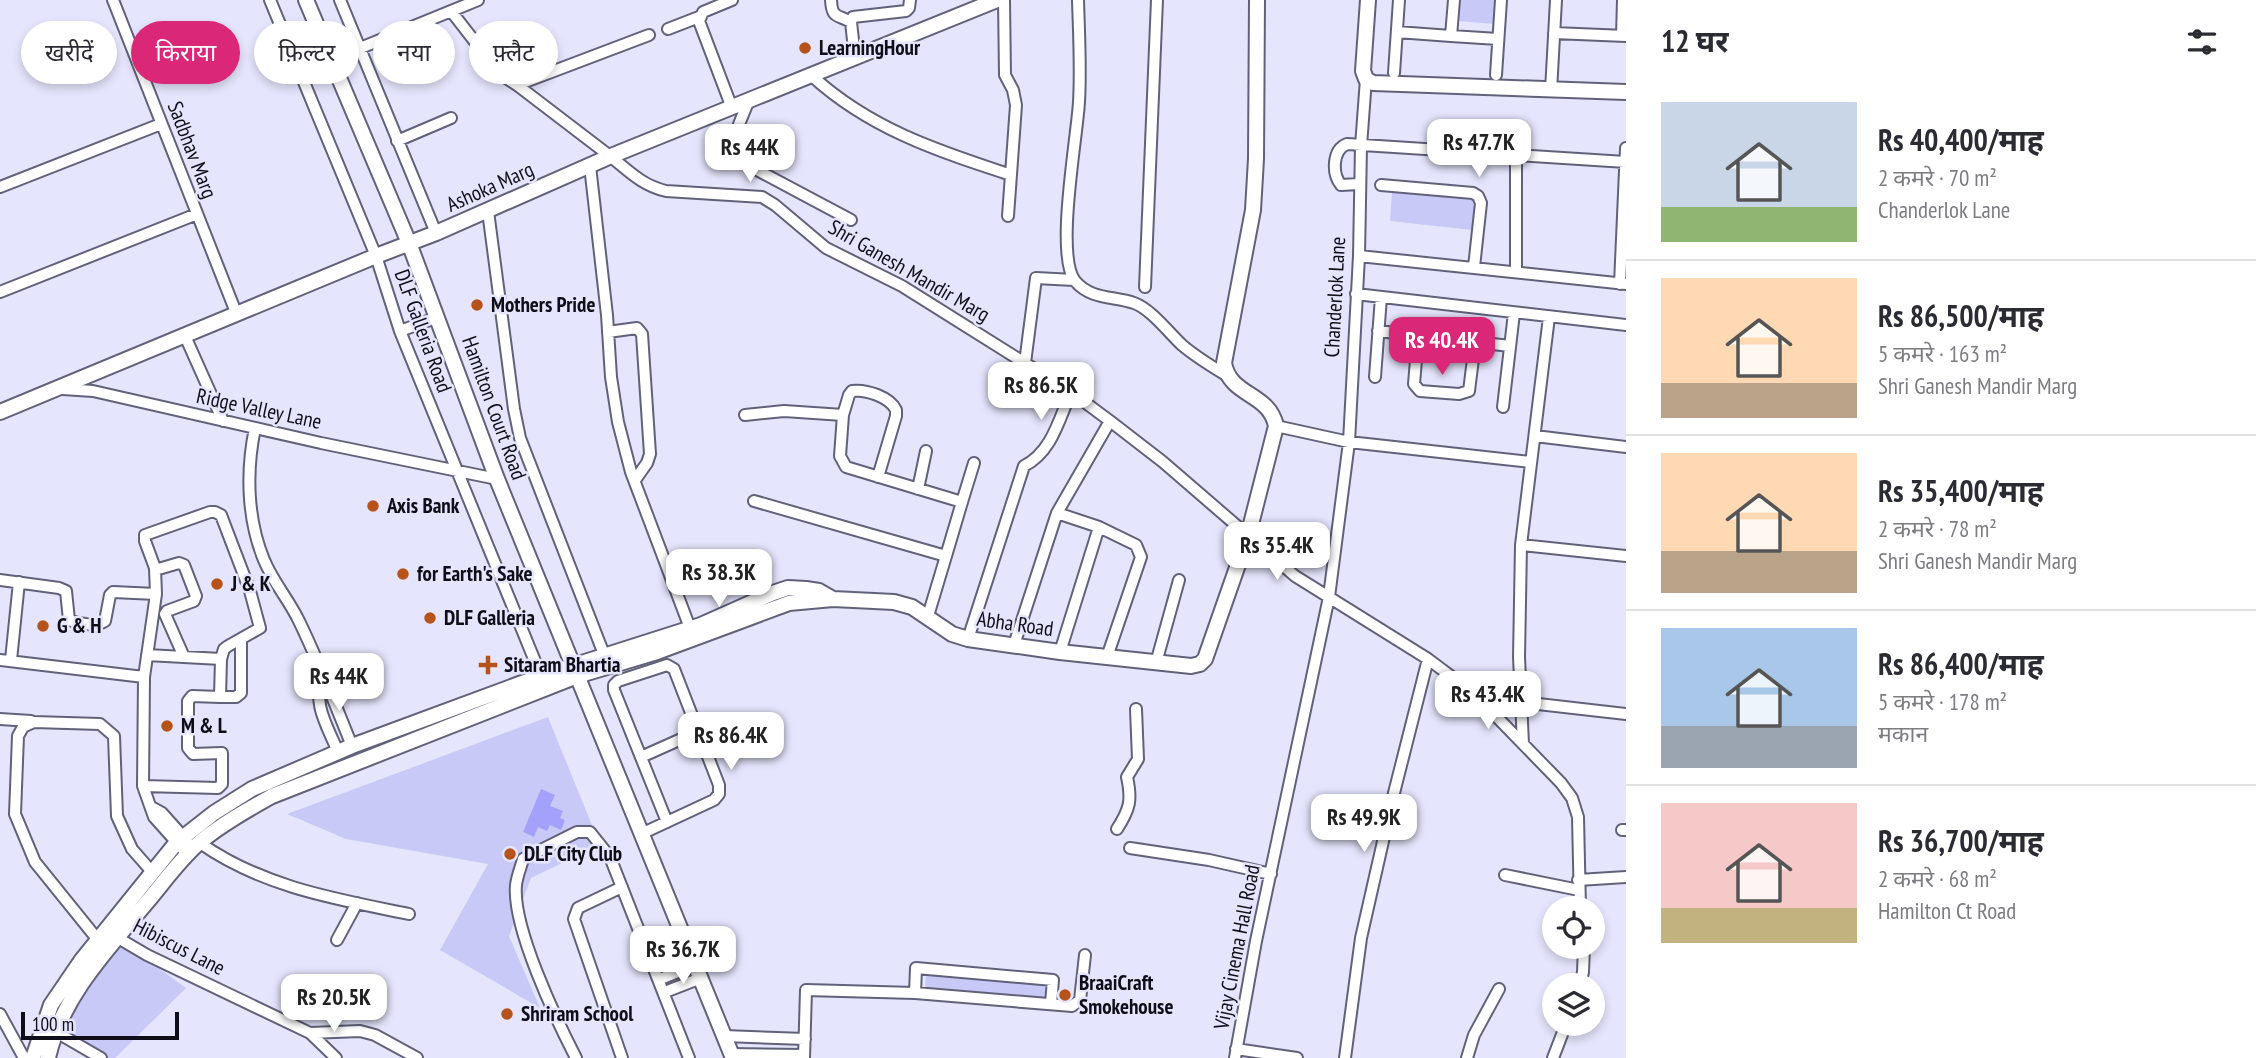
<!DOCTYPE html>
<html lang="hi">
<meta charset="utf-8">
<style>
:root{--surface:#fff;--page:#f7f7f7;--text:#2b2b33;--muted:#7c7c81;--line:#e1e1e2;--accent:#db2777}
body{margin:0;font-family:"PT Sans Narrow","Noto Sans Devanagari",sans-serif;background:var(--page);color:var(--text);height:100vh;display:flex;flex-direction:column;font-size:26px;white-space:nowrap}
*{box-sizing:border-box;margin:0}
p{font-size:23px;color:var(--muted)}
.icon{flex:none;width:38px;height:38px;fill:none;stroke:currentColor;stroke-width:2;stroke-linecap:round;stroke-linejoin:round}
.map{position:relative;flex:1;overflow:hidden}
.details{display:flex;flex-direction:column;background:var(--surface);width:630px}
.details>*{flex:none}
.guide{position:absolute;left:21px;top:21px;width:665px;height:63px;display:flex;gap:14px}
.fabs{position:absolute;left:1542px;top:896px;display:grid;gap:14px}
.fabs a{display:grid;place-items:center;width:63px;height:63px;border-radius:50%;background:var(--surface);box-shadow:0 4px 10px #0003;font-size:35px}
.scale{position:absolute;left:21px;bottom:18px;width:158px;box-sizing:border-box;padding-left:7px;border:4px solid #0e0e18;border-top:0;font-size:19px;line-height:24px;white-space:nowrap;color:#0e0e18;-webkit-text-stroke:5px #e5e6fd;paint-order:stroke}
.price{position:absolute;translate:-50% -60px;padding:0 16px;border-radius:14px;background:#fff;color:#222;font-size:23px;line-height:46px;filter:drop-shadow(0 2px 4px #0008)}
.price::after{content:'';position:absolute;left:50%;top:42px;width:21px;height:16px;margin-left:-10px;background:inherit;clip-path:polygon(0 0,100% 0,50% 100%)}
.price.selected{background:var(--accent);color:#fff}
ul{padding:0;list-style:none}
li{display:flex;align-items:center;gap:21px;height:175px;padding:0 35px}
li+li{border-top:2px solid var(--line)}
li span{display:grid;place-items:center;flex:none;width:196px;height:140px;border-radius:0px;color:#555}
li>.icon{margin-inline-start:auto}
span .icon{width:84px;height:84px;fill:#fffc;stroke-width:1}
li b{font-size:30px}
h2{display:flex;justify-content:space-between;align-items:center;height:84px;padding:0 35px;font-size:30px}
.chip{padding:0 24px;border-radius:32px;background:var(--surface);box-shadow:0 4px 10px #0003;font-size:24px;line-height:63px}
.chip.selected{background:var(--accent);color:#fff}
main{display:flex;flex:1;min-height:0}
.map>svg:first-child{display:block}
.green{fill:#c8c9f7}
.water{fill:#a3a1fb}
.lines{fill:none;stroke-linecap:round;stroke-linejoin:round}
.street-casing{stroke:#61617a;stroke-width:14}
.secondary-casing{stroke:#61617a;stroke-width:18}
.street{stroke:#fff;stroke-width:10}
.secondary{stroke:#fff;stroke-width:14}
.poi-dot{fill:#b6531b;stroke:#e5e6fd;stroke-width:2.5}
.labels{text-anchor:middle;stroke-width:5;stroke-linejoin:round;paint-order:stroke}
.poi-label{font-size:21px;font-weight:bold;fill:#0e0e18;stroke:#e5e6fd;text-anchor:start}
.street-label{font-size:21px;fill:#0e0e18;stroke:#e5e6fd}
</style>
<main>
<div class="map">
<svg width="1626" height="1058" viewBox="0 0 1626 1058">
<rect width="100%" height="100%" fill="#e5e6fd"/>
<path class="green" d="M1459 0H1497L1495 24 1458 21Z
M1392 192 1475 199 1472 230 1390 221Z
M548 717 600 845 531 878 509 936 540 1008 440 950 488 864 346 839 287 814Z
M117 938 186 988 115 1058H109L56 1032Z
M926 974 1046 983 1045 999 925 990Z"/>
<path class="water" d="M541 789 555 795 550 806 563 811 560 818 565 820 561 830 550 825 547 831 538 827 534 837 523 832Z"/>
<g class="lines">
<defs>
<path id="street" d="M113 0 237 315
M270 0 376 256 400 331 541 676
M340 0 436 233
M732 0 703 12 699 21 732 108
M831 0C832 19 837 14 851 22
M1004 0 1005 75 1013 90 1016 105 1008 216
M1078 0C1079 34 1081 68 1079 102 1077 138 1055 255 1075 281 1091 300 1114 296 1134 303 1151 309 1169 333 1182 345 1196 357 1211 366 1226 375
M1454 0 1451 36 1498 39
M451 11 500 74 517 85 649 35
M668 29 699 17
M1397 32 1451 36
M1554 33 1626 36
M1622 36 1623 0
M855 58 851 22 853 17 906 11 909 8 910 0
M331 60 478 0
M1394 73 1399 0
M1496 75 1501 0
M812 76C870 129 938 151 1011 175
M517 85C547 108 576 130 606 153 626 168 640 185 666 191L762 197 775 205 826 248 902 286 1071 392 1110 421 1057 513 1014 645
M1551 91 1556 0
M748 102C741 122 725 145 742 162L851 220
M397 141 451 118
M590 166 607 315 611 377 618 422 631 472 690 628
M1359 184 1341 185C1332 174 1332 150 1347 144L1626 162
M1381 185 1473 193 1478 196 1481 203 1474 267
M0 187 161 124
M488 211 514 409 520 438 605 657
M1359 256 1626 284
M1516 271V154
M1620 284 1626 148
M1145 287 1157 0
M0 292 197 214
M1356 294 1626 325
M400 331 438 317
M1378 331 1510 346
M608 332 637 328 642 334 650 454 647 463 635 480
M185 336 223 421
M1418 336 1414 384 1420 391 1459 394 1469 391 1475 343
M1025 363 1036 278 1074 280
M1375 377 1381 297
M63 389 93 391 321 443 497 479
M1503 407 1514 313
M745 415 784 411 843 415 849 395 852 391C866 389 890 397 896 410V416L878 477
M843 415 840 456 846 467 962 502 946 556
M1110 421 1163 462 1295 576 1428 659 1460 683 1492 712 1561 783 1572 798 1578 817 1580 908
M1276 426 1349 442 1531 462
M255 428C246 471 247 519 264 560 273 582 289 600 299 621 319 662 335 704 352 746
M1535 436 1626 447
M918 489 926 451
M754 501 946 556 928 616
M962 502 974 463
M1057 513 1099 527 1060 652
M1099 527 1136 545 1141 557 1107 657
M1521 545 1626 556
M155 570 179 563 184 565 196 596 194 601 167 611 165 614 184 657
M0 580 59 588 66 591 69 620C79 624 96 627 105 621L110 595 113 592 156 594 144 677
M156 594 155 568 145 541V535L210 512H215L221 515 250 591 260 628 228 646 224 649 221 659
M968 639 1024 466C1052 452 1059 419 1071 392
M0 660 144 677 143 786 154 817 188 855
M11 660 19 582
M1156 663 1179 580
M322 674C313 706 326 723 338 752
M220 697H236L241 693V640
M1521 702 1626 714
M0 719 31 721
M1523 744 1519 657 1521 545 1549 317
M641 757 697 732
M143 786 218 788 222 784V753L193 754 188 748V701L192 696 220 697 221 659 147 655
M151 807 162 813 187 841
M1117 829C1130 809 1132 800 1127 777L1138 759 1136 709
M1622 830H1626
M641 834 714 800 719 794V785L674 669 667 665 618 681 614 685V690L667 822
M200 843C263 887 335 899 409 914
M1130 848 1209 860 1271 874
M1505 875 1579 890
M1578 880 1626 877
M113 935 147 955 310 1033 336 1058
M98 940 35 862 15 814 18 736 23 727 34 722 100 724 114 736 117 816 132 849 153 873
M337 940 357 903
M660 979 695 965
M1580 985 1583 972 1584 947
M665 992 701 978
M915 993 916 968 1053 980 1051 1004
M0 1014 24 1058
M56 1032 101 1058
M310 1033 360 1031 375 1035 417 1058
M724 1036 805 1039
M1236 1049 1297 1058
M731 1054 804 1055
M576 1058C556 1019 512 927 516 885 517 876 521 867 523 859L577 832H590L610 857 689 1058
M622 1058 574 919 578 908 622 887
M804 1058 806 990 915 993 1072 1006 1080 1000 1085 955
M1235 1058 1256 941 1329 597 1349 442 1359 256 1361 146 1366 79
M1345 1058 1361 938 1394 793 1428 659
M1467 1058 1474 1035 1499 989
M1553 1058 1566 1024"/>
<path id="secondary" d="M306 0 409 243 497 479 733 1058
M1368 0 1363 71 1366 79 1373 83 1626 92
M0 412 376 256 436 233 611 156 997 0
M33 1058 51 1005 81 961 177 842 214 813 252 789 352 746 541 676 701 625 773 593 788 588 806 589 819 591 833 599
M48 1058C61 997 108 949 147 902 164 882 180 859 200 842 222 824 247 810 272 796L577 676 657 652 789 603 833 599 894 602 912 607 952 634 968 639 1060 652 1191 666 1200 664 1205 659 1248 536 1276 426C1269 392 1230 397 1224 363L1253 210 1256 159 1257 0"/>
</defs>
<use href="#street" class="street-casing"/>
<use href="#secondary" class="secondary-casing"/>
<use href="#street" class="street"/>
<use href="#secondary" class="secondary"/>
</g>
<g class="poi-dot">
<circle cx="805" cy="48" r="7"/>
<circle cx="477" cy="305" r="7"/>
<circle cx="373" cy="506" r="7"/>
<circle cx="403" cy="574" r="7"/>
<circle cx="217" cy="584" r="7"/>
<circle cx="430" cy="618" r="7"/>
<circle cx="43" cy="626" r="7"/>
<path d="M484.5 654.5h7v7h7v7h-7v7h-7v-7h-7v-7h7z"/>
<circle cx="167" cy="726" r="7"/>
<circle cx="510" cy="854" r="7"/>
<circle cx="1065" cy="995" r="7"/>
<circle cx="507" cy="1014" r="7"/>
</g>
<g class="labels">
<g class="poi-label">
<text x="819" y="55">LearningHour</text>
<text x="491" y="312">Mothers Pride</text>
<text x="387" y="513">Axis Bank</text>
<text x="417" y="581">for Earth's Sake</text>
<text x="231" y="591">J &amp; K</text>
<text x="444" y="625">DLF Galleria</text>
<text x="57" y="633">G &amp; H</text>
<text x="504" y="672">Sitaram Bhartia</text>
<text x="181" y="733">M &amp; L</text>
<text x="524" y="861">DLF City Club</text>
<text x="1079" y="990">BraaiCraft<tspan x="1079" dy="24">Smokehouse</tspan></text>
<text x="521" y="1021">Shriram School</text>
</g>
<g class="street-label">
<text transform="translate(192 150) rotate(69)" y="7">Sadbhav Marg</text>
<text transform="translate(490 187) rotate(-24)" y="7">Ashoka Marg</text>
<text transform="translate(909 271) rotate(30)" y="7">Shri Ganesh Mandir Marg</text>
<text transform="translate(1335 297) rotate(-87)" y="7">Chanderlok Lane</text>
<text transform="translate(423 331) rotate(70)" y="7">DLF Galleria Road</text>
<text transform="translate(494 408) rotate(70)" y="7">Hamilton Court Road</text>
<text transform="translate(259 409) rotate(12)" y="7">Ridge Valley Lane</text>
<text transform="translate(1015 624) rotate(8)" y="7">Abha Road</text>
<text transform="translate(179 947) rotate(27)" y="7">Hibiscus Lane</text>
<text transform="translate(1237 947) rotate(-79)" y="7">Vijay Cinema Hall Road</text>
</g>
</g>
</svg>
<div class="fabs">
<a><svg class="icon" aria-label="locate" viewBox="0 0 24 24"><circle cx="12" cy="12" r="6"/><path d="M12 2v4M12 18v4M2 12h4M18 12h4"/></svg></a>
<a><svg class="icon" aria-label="layers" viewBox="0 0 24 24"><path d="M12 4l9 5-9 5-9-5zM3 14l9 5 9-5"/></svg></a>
</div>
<div class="scale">100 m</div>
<b class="price" style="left:1479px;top:179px">Rs 47.7K</b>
<b class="price" style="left:750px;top:184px">Rs 44K</b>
<b class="price selected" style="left:1442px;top:377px">Rs 40.4K</b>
<b class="price" style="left:1041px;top:422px">Rs 86.5K</b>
<b class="price" style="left:1277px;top:582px">Rs 35.4K</b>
<b class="price" style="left:719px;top:609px">Rs 38.3K</b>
<b class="price" style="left:339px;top:713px">Rs 44K</b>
<b class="price" style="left:1488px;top:731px">Rs 43.4K</b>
<b class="price" style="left:731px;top:772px">Rs 86.4K</b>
<b class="price" style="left:1364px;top:854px">Rs 49.9K</b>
<b class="price" style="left:683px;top:986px">Rs 36.7K</b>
<b class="price" style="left:334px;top:1034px">Rs 20.5K</b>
<div class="guide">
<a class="chip">खरीदें</a>
<a class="chip selected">किराया</a>
<a class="chip">फ़िल्टर</a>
<a class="chip">नया</a>
<a class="chip">फ़्लैट</a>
</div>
</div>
<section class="details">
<h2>12 घर<svg class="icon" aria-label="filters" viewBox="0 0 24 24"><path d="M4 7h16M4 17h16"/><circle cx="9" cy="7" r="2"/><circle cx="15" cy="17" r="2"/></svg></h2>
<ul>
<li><span style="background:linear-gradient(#c9d6e8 75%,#8fb573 0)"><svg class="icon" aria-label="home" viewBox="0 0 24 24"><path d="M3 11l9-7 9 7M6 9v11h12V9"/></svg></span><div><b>Rs 40,400/माह</b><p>2 कमरे · 70 m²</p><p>Chanderlok Lane</p></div></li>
<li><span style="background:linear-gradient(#ffd9b3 75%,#b9a48a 0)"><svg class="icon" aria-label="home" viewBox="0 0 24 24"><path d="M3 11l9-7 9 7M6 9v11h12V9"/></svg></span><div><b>Rs 86,500/माह</b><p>5 कमरे · 163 m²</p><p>Shri Ganesh Mandir Marg</p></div></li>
<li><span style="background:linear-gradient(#ffd9b3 70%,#b9a48a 0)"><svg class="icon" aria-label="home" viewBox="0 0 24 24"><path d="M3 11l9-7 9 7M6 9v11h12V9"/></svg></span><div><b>Rs 35,400/माह</b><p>2 कमरे · 78 m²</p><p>Shri Ganesh Mandir Marg</p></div></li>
<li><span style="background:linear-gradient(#a9c7e8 70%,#9aa5b1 0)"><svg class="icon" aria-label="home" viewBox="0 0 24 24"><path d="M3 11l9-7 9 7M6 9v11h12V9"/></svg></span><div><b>Rs 86,400/माह</b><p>5 कमरे · 178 m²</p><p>मकान</p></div></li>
<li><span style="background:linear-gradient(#f6c9c9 75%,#c2b280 0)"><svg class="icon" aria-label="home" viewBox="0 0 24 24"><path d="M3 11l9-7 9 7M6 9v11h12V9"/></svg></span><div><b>Rs 36,700/माह</b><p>2 कमरे · 68 m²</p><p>Hamilton Ct Road</p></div></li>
</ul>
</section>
</main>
